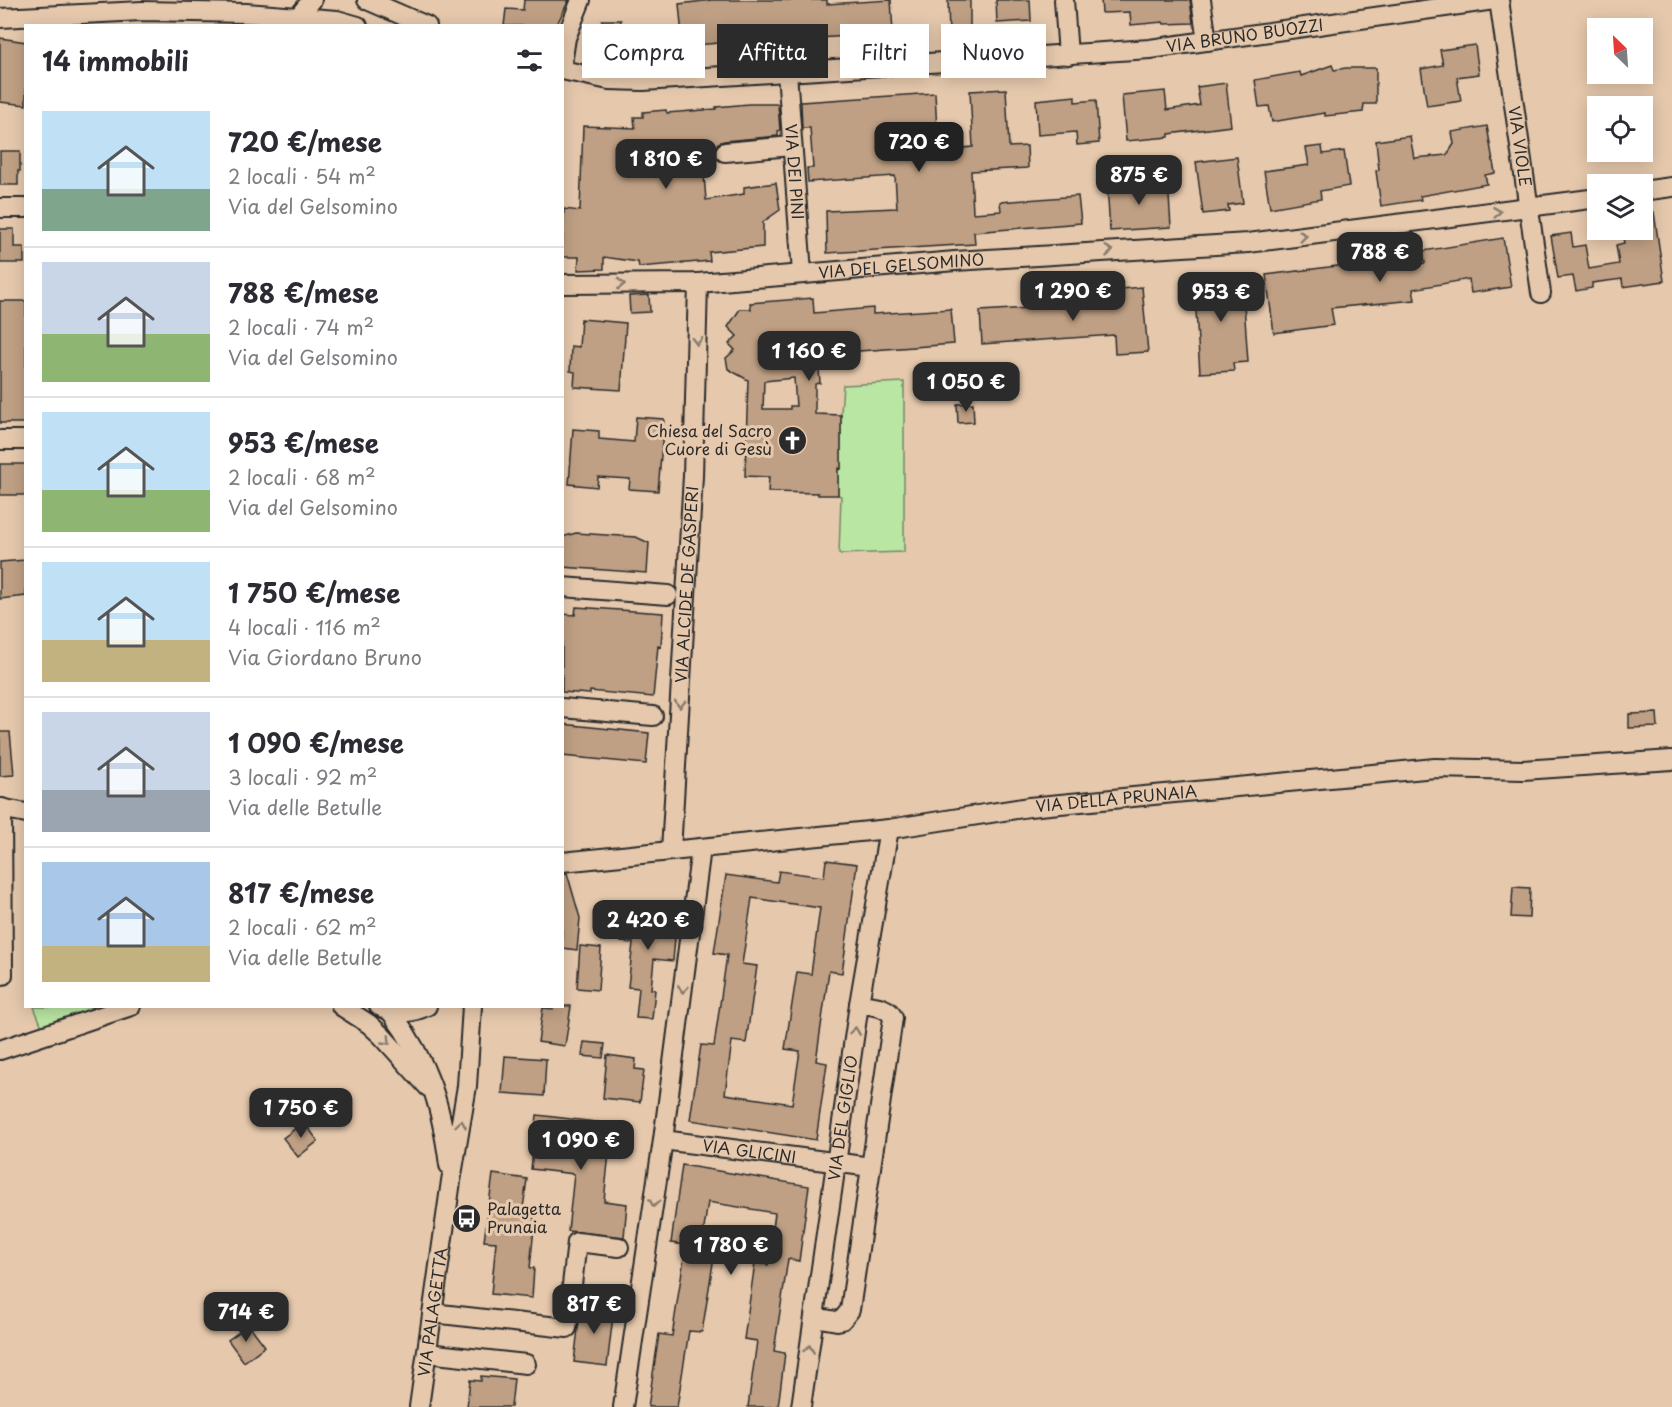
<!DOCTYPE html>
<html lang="it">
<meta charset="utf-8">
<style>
:root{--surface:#fff;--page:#f2f2f3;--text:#2b2b33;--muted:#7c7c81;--line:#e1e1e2;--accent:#2b2b2b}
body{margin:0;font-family:"Playpen Sans",sans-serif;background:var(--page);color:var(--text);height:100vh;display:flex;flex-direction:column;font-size:22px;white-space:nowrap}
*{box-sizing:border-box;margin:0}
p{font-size:20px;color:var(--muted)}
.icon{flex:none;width:33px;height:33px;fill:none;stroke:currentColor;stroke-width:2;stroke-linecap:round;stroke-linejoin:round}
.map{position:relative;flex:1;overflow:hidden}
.panel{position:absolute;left:24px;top:24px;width:540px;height:984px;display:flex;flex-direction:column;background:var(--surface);border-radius:0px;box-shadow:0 3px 15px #0003}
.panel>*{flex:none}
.hud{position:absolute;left:582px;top:24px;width:570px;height:54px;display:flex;gap:12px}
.needle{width:39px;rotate:335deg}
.controls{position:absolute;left:1587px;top:18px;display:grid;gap:12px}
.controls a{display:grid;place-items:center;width:66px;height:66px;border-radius:0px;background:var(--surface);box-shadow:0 3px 15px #0003;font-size:30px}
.price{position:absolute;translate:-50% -51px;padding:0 14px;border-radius:12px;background:var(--accent);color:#fff;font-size:20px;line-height:39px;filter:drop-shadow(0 2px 3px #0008)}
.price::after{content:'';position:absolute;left:50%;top:36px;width:18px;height:14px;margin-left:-9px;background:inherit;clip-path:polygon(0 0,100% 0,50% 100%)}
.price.on{background:#222;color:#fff}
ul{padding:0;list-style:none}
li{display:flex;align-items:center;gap:18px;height:150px;padding:0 18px}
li+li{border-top:2px solid var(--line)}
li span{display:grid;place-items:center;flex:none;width:168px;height:120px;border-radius:0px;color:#555}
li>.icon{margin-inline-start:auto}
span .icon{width:72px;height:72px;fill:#fffc;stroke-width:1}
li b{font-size:26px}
h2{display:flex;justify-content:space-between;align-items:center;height:72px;padding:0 18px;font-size:26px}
.pill{padding:0 21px;border-radius:0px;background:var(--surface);box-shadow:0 3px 15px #0003;font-size:21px;line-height:54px}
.pill.on{background:var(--accent);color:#fff}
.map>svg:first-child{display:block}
.green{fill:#bae6a3;stroke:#728867;stroke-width:1.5}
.building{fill:#bfa084;stroke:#2b2b2b;stroke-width:1.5;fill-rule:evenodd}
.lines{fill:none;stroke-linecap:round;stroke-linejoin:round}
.minor-casing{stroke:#2b2b2b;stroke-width:22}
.minor{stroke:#e6c9ad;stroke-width:18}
.oneway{stroke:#887a6c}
.labels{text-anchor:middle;stroke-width:6;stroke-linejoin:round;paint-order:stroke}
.street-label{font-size:16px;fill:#2b2b2b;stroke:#e6c9ad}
.poi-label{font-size:16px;fill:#2b2b2b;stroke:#e6c9ad;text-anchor:end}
</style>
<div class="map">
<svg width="1672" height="1407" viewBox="0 0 1672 1407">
<rect width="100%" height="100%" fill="#e6c9ad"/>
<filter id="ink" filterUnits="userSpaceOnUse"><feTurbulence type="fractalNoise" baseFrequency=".0167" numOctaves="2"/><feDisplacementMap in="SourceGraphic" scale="12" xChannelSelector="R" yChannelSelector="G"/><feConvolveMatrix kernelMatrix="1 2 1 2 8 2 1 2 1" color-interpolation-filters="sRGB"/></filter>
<g filter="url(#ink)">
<path class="green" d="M904 382V552L839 554 841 496 838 495V468H841V413L843 385Z
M34 1007H132L45 1034Z"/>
<path class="building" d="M524 0H569L556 26H504L506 9 523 10Z
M712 0H827V4L891 0 893 33 804 39 803 36 683 46 679 4Z
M948 0H970V37H949Z
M996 0H1030L1031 21 997 23Z
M1101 0H1190L1193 23 1164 24 1163 22 1131 25 1130 12 1102 13Z
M602 20H621V53H585V26H602Z
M0 38 26 42V105L0 102Z
M1475 45 1479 74 1457 77 1461 101 1427 106 1421 69 1443 65 1440 50Z
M1332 65 1334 70 1346 68H1376V104H1364L1363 112 1325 116V113L1272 122 1269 106 1259 107 1255 80 1300 72 1301 76Z
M1226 83 1231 126 1169 134V137L1126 141 1122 95 1165 91 1167 110 1200 105 1197 87Z
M1006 89 1009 147 1027 146 1028 168 971 171 973 213 1001 211 1000 202 1078 196 1081 223 974 232 975 244 827 253 826 211 897 208 895 176 808 182 807 168H813L810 128H802L801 102 935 93 937 131 906 132 909 160 952 156V149L973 147 970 91Z
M1075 96V102L1096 100 1099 143 1077 145 1076 132 1038 135 1036 100Z
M749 104H778L780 130 778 131V136L724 141 718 143 714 150 702 151 706 200 744 194V187L776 183 780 210 763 222V247L709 252 710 261 639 267 638 262 604 257V269L578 270 579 257H562L564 209 580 211 583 126 635 128 634 117H643V112L666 110 667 113 716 109V107ZM665 142 669 175 629 176 628 145Z
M1487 126 1495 173 1485 175 1487 184 1420 196 1421 200 1381 206 1376 171 1379 170 1376 141 1410 136 1414 158 1447 155 1454 144 1452 132Z
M1322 146 1323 154 1344 151 1349 186 1320 191 1321 199 1270 208 1264 171 1309 165 1306 148Z
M0 151H20V171H18V185H0Z
M1237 157 1243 203 1228 205 1229 211 1203 214 1196 162Z
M1168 181 1171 227 1110 231 1107 185Z
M1654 212 1664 281 1623 287 1622 279 1592 283V288L1576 291 1573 276 1558 278 1551 236 1571 233 1573 247 1585 245 1589 269 1619 264 1616 245 1624 243 1622 230H1642V214Z
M0 229H14V247H24V263H0Z
M1503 238 1511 287 1471 293 1469 279 1413 289 1415 300 1331 308 1334 325 1274 333 1266 275 1376 261 1377 268 1425 263 1423 251Z
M1242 275 1248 362 1233 363 1234 371 1200 373 1194 280Z
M1142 287 1148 352 1115 354 1114 335 982 344 980 311 1111 303 1110 290Z
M649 295 650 312 630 313 629 296Z
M813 298 814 313 873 308V314L951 309 954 344 818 354 820 383 815 384V414L841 415V469L838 468V495H818V493L768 492 769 477 745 476 748 380 728 369 726 358 735 350 729 344 737 336 728 327 740 309H751L750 303ZM794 378 796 406H790V409H763L764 381Z
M0 301H26V423H0Z
M581 319 626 323 621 390 574 387 575 372 570 371 571 346 579 347Z
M973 403 974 422 958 423 957 404Z
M636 417 664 419 658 491 629 489 630 479 598 477 597 487 569 484 573 429 599 431V439L634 442Z
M0 464H26V495H0Z
M576 533 636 537 649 543 647 573 562 567V537Z
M26 560V596L0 599V562Z
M576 607 663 613 661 647 658 646 653 697 590 691V694L562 692V614L575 615Z
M1657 713 1658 727 1629 728V714Z
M562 724 649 733 646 764 562 756Z
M0 732H10L14 775 0 776Z
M826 860 857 864 842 973 829 971 816 1061 827 1063 816 1140 690 1120 701 1045 714 1046 727 955 714 953 726 875 777 882 779 871 824 877ZM752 898 820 908 811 974 797 972 785 1049 800 1051 792 1104 725 1094 732 1041 746 1043 757 966 742 964Z
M562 873H567L580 918 577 950 562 948Z
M1513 887 1530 888 1529 918 1511 917Z
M624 909 677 914 673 961 654 959 651 989 655 990 652 1019 636 1018 639 988 628 987 633 943 621 942Z
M580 946 601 948 598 990 577 988Z
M553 1006H571L565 1046 538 1042 543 1008 553 1009Z
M584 1042 605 1044 603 1058 582 1056Z
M607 1055 636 1059 635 1069 644 1070 640 1102 603 1098Z
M505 1056 546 1059 544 1096 502 1093Z
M537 1115 612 1124 604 1201 627 1204 624 1237 568 1231 574 1174 531 1169Z
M304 1122 318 1141 298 1157 283 1138Z
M682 1165 809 1186 799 1261 788 1259 774 1351 785 1353 778 1407H748L757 1341 744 1339 755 1263 768 1265 775 1213 708 1202 700 1255 714 1257 702 1332 689 1331 677 1407H648L659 1334 672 1336 686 1245 671 1243Z
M493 1174 527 1179 522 1216 535 1218 530 1268H534L532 1298 491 1294 496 1242 484 1241Z
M581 1304 614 1308 607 1366 574 1362Z
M249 1325 265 1346 244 1362 228 1340Z
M481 1376 514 1379 511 1407H467L470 1380 481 1381Z"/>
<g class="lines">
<defs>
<g id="minor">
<path d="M367 0 427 26"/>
<path d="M1064 0 1068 55"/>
<path d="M1201 0 1207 41"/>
<path id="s1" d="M1499 0 1541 293"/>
<path d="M298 17 312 0"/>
<path d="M0 18 142 11 246 13 337 20 358 26"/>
<path d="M562 64 566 38 581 0"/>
<path id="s2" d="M562 70 609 80 643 81 1150 49 1494 0"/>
<path id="s3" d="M787 72 802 273"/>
<path d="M725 152 792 146"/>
<path d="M1642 191 1672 187"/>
<path d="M0 208H26"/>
<path id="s4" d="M562 284 698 283 955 261 1248 243 1598 198"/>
<path d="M0 440H26"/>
<path d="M562 587 668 595"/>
<path d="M562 708 653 716"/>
<path d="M0 808 26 813"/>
<path d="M2 808 3 975"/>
<path id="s5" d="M671 851 693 476 698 283"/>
<path id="s6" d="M562 862 889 829 1029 807 1435 768 1523 770 1672 760"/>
<path d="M341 1006 369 1024 382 1036 428 1087"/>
<path d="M379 1006C395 1015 411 1014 427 1006"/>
<path d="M391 1012C428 1062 441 1103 449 1165"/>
<path d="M0 1050 131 1006"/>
<path id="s7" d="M663 1140 871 1167"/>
<path d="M432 1313 567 1328 577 1242 619 1247"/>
<path d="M814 1317 837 1321 842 1320 850 1310 893 1018C888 1005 871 1006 859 1004"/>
<path d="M427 1353 526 1364"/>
<path id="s8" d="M419 1407 451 1181 467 1086 472 1006"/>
<path d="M623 1407 663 1140 701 848"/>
<path id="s9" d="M801 1407 859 1004 889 829"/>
</g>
</defs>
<use href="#minor" class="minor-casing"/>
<use href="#minor" class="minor"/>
</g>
<defs><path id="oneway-chevron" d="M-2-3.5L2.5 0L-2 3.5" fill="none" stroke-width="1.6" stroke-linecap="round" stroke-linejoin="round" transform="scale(1.5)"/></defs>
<g class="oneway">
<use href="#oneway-chevron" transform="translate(1497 212) rotate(-7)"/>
<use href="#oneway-chevron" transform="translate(1303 236) rotate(-7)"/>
<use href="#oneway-chevron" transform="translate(1109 251) rotate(-4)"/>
<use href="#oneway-chevron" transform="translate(621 284) rotate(-1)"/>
<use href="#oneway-chevron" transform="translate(697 341) rotate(91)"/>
<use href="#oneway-chevron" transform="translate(680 704) rotate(93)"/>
<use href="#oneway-chevron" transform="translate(683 989) rotate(97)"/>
<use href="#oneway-chevron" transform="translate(855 1031) rotate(-82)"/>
<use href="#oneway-chevron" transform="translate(387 1041) rotate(46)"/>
<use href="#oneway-chevron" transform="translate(461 1124) rotate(-82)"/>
<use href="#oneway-chevron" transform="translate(654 1203) rotate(99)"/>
<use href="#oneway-chevron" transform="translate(809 1349) rotate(-82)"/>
</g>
</g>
<defs>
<symbol id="church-disc" viewBox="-11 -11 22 22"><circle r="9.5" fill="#2b2b2b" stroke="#e6c9ad"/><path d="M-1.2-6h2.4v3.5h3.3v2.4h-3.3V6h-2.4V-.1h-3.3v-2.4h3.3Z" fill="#fff"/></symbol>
<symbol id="bus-disc" viewBox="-11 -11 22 22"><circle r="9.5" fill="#2b2b2b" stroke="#e6c9ad"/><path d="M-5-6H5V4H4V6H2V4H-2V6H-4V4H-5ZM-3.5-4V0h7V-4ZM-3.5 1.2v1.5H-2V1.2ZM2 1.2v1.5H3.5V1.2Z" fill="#fff"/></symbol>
</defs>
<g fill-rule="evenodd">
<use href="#church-disc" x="776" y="424" width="33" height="33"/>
<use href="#bus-disc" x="450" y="1202" width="33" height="33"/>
</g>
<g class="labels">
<g class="street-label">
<text dy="6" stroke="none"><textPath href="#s2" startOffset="686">VIA BRUNO BUOZZI</textPath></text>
<text dy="6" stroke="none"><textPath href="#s1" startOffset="148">VIA VIOLE</textPath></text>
<text dy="6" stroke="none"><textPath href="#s3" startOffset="100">VIA DEI PINI</textPath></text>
<text dy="6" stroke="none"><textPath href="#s4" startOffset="340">VIA DEL GELSOMINO</textPath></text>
<text dy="6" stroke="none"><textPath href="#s5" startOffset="267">VIA ALCIDE DE GASPERI</textPath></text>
<text dy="6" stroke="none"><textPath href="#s6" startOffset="558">VIA DELLA PRUNAIA</textPath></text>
<text dy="6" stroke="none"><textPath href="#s9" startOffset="292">VIA DEL GIGLIO</textPath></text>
<text dy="6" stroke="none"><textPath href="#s7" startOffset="87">VIA GLICINI</textPath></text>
<text dy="6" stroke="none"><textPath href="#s8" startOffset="96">VIA PALAGETTA</textPath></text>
</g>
<g class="poi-label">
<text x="772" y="437">Chiesa del Sacro<tspan x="772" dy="18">Cuore di Gesù</tspan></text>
<text x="487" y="1215" text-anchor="start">Palagetta<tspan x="487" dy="18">Prunaia</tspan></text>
</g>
</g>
</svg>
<div class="controls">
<a><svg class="needle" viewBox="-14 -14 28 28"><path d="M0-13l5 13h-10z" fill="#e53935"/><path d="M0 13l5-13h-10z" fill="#7c7c81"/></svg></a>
<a><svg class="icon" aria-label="locate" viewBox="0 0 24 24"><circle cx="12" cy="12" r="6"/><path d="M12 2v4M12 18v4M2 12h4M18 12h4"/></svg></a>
<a><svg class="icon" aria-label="layers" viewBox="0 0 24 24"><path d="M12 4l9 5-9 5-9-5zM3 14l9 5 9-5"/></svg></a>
</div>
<b class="price on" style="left:919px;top:173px">720 €</b>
<b class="price" style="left:666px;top:190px">1 810 €</b>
<b class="price" style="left:1139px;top:206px">875 €</b>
<b class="price" style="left:1380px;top:283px">788 €</b>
<b class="price" style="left:1073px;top:322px">1 290 €</b>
<b class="price" style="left:1221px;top:323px">953 €</b>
<b class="price" style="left:809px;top:382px">1 160 €</b>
<b class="price" style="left:966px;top:413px">1 050 €</b>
<b class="price" style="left:648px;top:951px">2 420 €</b>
<b class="price" style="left:301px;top:1139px">1 750 €</b>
<b class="price" style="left:581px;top:1171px">1 090 €</b>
<b class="price" style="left:731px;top:1276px">1 780 €</b>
<b class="price" style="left:594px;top:1335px">817 €</b>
<b class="price" style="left:246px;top:1343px">714 €</b>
<div class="hud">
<a class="pill">Compra</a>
<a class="pill on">Affitta</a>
<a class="pill">Filtri</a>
<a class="pill">Nuovo</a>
</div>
<section class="panel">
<h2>14 immobili<svg class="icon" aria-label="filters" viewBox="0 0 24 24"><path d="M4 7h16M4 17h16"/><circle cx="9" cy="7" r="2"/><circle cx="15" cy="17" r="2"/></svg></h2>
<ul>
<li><span style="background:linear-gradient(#bfe0f5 65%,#7fa58c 0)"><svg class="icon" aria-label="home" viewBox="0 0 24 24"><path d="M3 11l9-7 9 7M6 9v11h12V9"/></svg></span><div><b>720 €/mese</b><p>2 locali · 54 m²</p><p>Via del Gelsomino</p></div></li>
<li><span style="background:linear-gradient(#c9d6e8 60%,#8fb573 0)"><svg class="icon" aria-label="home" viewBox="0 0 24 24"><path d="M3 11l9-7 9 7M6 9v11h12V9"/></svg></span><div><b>788 €/mese</b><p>2 locali · 74 m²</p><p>Via del Gelsomino</p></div></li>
<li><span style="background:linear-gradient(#bfe0f5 65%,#8fb573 0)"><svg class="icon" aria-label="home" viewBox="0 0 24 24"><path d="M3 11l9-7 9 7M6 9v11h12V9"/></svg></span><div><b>953 €/mese</b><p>2 locali · 68 m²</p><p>Via del Gelsomino</p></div></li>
<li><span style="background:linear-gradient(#bfe0f5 65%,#c2b280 0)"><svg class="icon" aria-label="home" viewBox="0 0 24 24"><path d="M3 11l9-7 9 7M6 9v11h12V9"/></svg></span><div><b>1 750 €/mese</b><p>4 locali · 116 m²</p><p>Via Giordano Bruno</p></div></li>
<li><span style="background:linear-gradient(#c9d6e8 65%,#9aa5b1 0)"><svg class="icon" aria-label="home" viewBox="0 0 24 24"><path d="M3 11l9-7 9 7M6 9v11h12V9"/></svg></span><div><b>1 090 €/mese</b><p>3 locali · 92 m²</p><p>Via delle Betulle</p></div></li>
<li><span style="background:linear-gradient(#a9c7e8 70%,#c2b280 0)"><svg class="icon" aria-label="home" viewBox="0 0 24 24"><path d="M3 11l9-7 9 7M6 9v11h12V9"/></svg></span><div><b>817 €/mese</b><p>2 locali · 62 m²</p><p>Via delle Betulle</p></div></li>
</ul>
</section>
</div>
